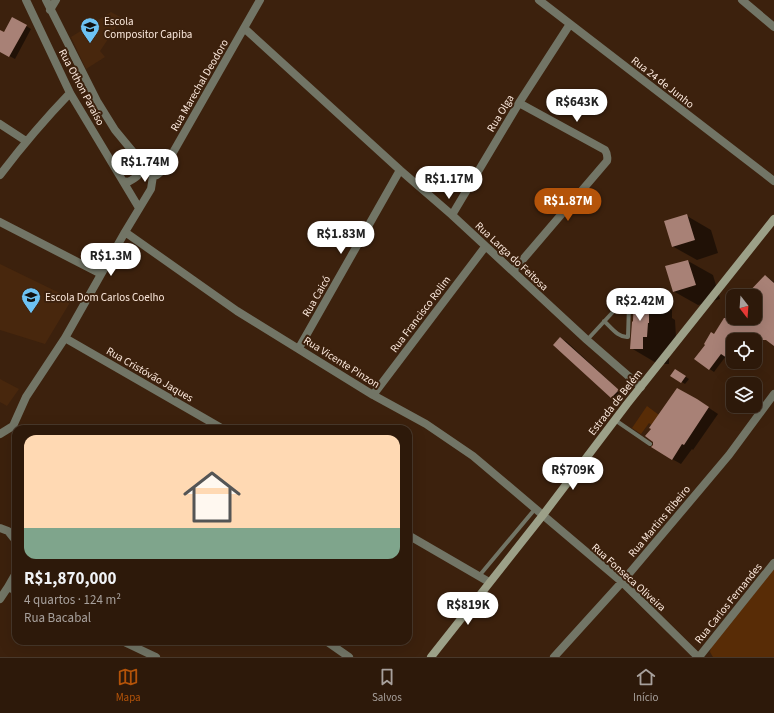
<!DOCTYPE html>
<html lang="pt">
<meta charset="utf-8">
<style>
:root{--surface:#2d190a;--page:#352213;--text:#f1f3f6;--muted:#a7a09c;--line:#48382b;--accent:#b45309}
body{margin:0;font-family:"Source Sans 3",sans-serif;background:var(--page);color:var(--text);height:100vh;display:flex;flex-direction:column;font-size:15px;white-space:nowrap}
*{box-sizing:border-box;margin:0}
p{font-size:13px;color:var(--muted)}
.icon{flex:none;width:22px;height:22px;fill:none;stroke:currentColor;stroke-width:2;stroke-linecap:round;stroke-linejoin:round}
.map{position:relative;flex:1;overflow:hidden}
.drawer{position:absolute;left:12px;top:425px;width:400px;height:220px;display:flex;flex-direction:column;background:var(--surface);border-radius:12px;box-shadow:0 4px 16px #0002,0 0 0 1px var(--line)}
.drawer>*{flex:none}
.needle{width:26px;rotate:163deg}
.tools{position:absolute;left:726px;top:289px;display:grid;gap:8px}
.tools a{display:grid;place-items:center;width:36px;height:36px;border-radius:8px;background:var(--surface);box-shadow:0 4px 16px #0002,0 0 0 1px var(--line);font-size:20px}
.price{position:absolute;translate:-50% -34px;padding:0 9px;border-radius:14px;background:#fff;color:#222;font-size:13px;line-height:26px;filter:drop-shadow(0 1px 2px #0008)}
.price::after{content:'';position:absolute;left:50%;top:24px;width:12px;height:9px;margin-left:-6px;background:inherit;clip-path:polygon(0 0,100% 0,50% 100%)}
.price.active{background:var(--accent);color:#fff}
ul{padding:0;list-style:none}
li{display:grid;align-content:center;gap:8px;height:212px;padding:0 12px}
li+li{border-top:1px solid var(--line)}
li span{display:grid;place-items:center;height:124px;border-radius:12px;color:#555}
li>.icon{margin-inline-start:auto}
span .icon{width:72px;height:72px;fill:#fffc;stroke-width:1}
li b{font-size:17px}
.tabs{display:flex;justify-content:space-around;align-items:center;height:56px;border-top:1px solid var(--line);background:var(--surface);font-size:11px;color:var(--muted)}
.tabs a{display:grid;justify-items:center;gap:2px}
.tabs .active{color:var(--accent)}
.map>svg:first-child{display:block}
.built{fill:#48270d}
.green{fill:#582c06}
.shadow{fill:#0007}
.building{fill:#a88176}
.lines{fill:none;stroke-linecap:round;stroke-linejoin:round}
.service{stroke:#727566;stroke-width:4}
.minor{stroke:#727566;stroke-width:8}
.tertiary{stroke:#727566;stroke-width:8}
.secondary{stroke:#9ca088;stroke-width:8}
.labels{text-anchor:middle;stroke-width:4;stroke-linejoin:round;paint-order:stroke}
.poi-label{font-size:11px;fill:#fce9dd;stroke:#3c210d;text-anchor:start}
.street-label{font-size:11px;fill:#fce9dd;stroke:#3c210d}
</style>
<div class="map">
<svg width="774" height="657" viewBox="0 0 774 657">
<rect width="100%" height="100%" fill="#3c210d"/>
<path class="built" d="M111 12 122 18 100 51 105 57 86 69 71 37Z
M0 264 72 299 45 344 0 330Z
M0 379 19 389 7 406 0 402Z"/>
<path class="green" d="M647 406 659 415 653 426 649 423 641 434 632 428Z
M774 568V657H713L710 652 711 647Z"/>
<path class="shadow" d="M13 18 31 29 15 59 0 51V31L4 34Z
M687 216 711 230 718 253 697 260 672 246Z
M688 261 713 275 720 299 698 305 673 291 666 267Z
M766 276 774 282V344L763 336 755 348V340H733V361L726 356 714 372 695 359 733 312V318H755V296H745Z
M645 295 672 310V318L675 320 676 338H674V352H669V364H658L631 348Z
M561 339 566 341 623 394 617 400 612 397 555 345Z
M735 362H745L742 366Z
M675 370 689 379 685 384 672 376Z
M706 406 718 414 693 450 692 449 681 464 672 459Z"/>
<path class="building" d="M12 17 27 25 9 57 0 52V30L4 32Z
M687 214 695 240 672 247 664 221Z
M688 260 696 285 673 292 665 266Z
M765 275 774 283V346L766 340H733V362L721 354 709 370 694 359 705 345 704 344 711 332 714 334 724 318H755V296H745Z
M637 294H646L645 303H649V323H648L647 337H643V349H630L632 322 633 321 634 297H637Z
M560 337 619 390 611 398 553 345Z
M675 369 686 376 681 383 670 376Z
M677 388 697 399 709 407 684 445 682 444 672 460 651 447 653 445V442L645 436 651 429 649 428Z"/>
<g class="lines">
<path class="service" d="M587 340 624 300 629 305 628 337C618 338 611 327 604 321
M615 420 650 444
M479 576 535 509"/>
<path class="minor" d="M26 0 70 93 139 208
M46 0 97 101 115 130 153 176
M539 0 774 181
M742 0 774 27
M50 10 56 0
M244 28 400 170 452 215 587 340 641 387
M0 124 26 141
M0 175C22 146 45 119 70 93
M153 176 157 175 163 170 260 0
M123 181 128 182C138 177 143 173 140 161
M452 215 519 103 570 24
M0 222 101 274
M125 232 237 311 373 395 426 424 473 456 622 582 698 657
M513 271 607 161C608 156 607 153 605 150L519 103
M65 338 223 429
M299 348 400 170
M373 395 485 247
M13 426 26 397 65 338 125 232 151 189 153 176
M0 434 13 426
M0 528 8 531 16 541
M408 535 489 582
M8 587 16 591
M0 599 8 587 16 573
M122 641 156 657
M326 641 349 657
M554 657 622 582 729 455 774 394"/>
<path class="tertiary" d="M699 657 774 563"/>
<path class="secondary" d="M431 657 543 515 627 404 774 219"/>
</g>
<defs>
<symbol id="school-pin" viewBox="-11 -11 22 30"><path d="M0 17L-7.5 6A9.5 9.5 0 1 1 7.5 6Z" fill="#6dc2f3" stroke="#3c210d"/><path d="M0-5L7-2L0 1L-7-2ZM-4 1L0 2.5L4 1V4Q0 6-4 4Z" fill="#111"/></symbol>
</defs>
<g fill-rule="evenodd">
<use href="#school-pin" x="79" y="16" width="22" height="30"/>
<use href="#school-pin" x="20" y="286" width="22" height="30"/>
</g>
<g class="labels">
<g class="poi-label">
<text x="104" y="25">Escola<tspan x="104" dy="13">Compositor Capiba</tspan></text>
<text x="45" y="301">Escola Dom Carlos Coelho</text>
</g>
<g class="street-label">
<text transform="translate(663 82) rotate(38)" y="4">Rua 24 de Junho</text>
<text transform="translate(199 85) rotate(-60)" y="4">Rua Marechal Deodoro</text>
<text transform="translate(82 87) rotate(62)" y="4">Rua Othon Paraíso</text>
<text transform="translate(500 113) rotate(-59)" y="4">Rua Olga</text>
<text transform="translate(512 256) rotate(43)" y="4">Rua Larga do Feitosa</text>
<text transform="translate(316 296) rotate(-60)" y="4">Rua Caicó</text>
<text transform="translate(420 314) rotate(-53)" y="4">Rua Francisco Rolim</text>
<text transform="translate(342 362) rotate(32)" y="4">Rua Vicente Pinzon</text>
<text transform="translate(150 374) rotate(30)" y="4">Rua Cristóvão Jaques</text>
<text transform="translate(615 402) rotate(-52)" y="4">Estrada de Belém</text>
<text transform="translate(659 521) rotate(-50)" y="4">Rua Martins Ribeiro</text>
<text transform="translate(629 577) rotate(42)" y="4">Rua Fonseca Oliveira</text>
<text transform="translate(728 603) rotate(-51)" y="4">Rua Carlos Fernandes</text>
</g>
</g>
</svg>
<div class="tools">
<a><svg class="needle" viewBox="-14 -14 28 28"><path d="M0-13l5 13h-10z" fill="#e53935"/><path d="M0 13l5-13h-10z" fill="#a7a09c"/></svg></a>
<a><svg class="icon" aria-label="locate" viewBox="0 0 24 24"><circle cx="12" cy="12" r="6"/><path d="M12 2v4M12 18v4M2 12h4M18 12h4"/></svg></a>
<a><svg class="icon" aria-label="layers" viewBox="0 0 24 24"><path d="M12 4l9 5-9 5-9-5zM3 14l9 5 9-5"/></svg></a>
</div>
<b class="price" style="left:577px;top:123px">R$643K</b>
<b class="price" style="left:145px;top:183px">R$1.74M</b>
<b class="price" style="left:449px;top:200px">R$1.17M</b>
<b class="price active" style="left:568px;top:222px">R$1.87M</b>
<b class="price" style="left:341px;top:255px">R$1.83M</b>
<b class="price" style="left:111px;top:277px">R$1.3M</b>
<b class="price" style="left:640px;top:322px">R$2.42M</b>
<b class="price" style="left:573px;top:491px">R$709K</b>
<b class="price" style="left:468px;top:626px">R$819K</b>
<section class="drawer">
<ul>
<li><span style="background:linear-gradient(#ffd9b3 75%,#7fa58c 0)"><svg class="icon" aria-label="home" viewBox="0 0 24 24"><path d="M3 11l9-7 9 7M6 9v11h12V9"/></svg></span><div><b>R$1,870,000</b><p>4 quartos · 124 m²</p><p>Rua Bacabal</p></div></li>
</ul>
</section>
</div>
<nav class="tabs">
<a class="active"><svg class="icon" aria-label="map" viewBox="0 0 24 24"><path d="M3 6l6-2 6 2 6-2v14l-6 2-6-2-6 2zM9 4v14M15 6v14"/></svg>Mapa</a>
<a><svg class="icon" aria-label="saved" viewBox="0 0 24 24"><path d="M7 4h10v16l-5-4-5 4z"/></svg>Salvos</a>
<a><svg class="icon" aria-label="home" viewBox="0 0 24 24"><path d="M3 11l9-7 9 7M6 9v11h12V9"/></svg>Início</a>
</nav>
